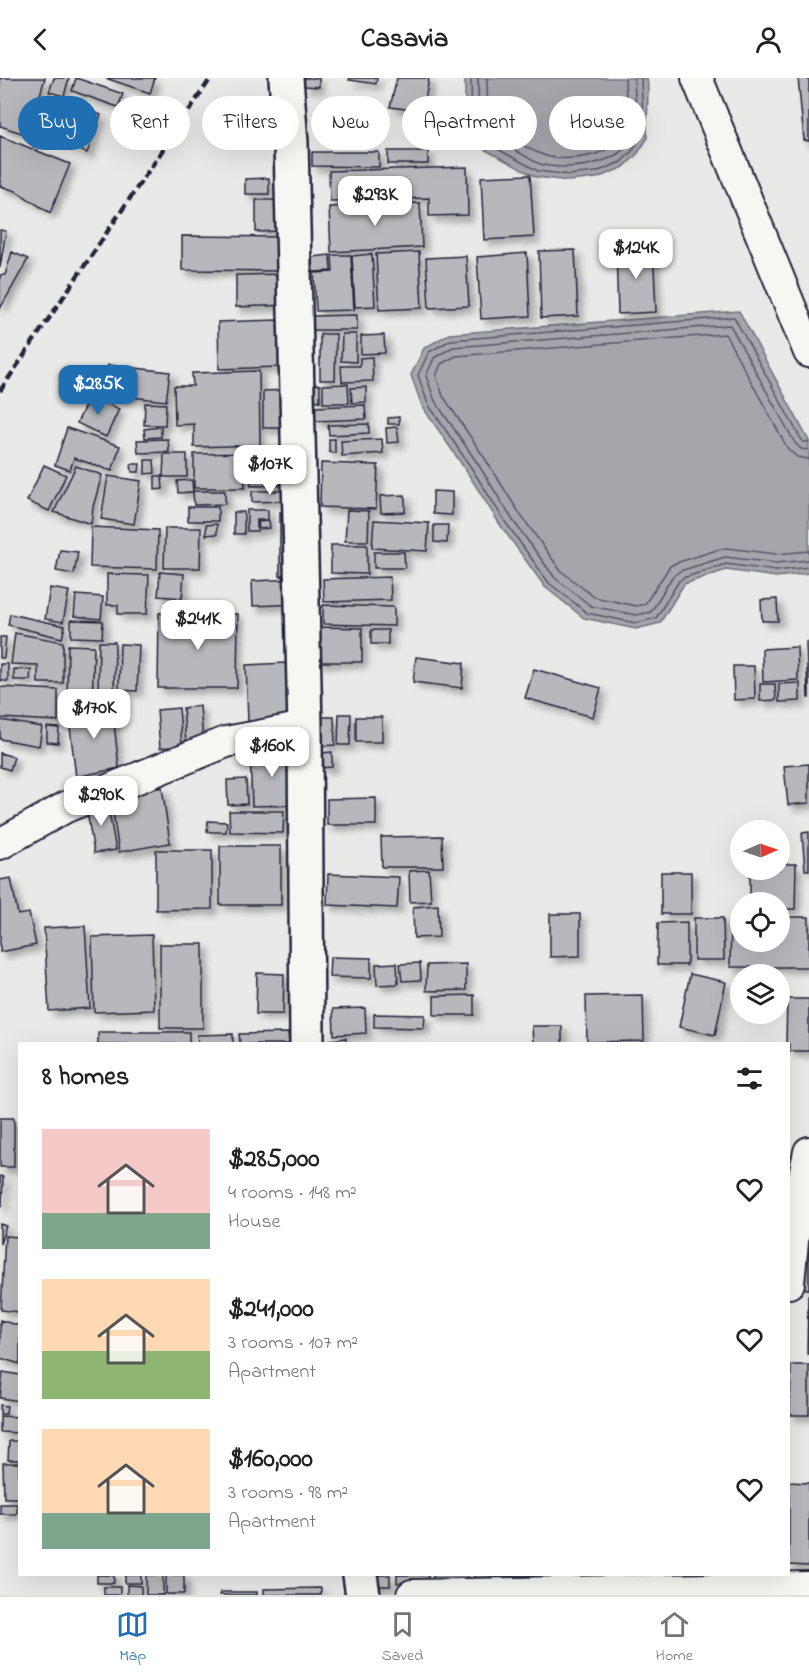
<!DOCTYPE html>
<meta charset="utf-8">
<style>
:root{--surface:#fff;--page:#f2f2f2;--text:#202124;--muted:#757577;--line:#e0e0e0;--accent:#1f6fb2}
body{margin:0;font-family:"Indie Flower",sans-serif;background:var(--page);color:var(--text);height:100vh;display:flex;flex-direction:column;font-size:22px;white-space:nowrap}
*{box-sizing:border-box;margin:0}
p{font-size:20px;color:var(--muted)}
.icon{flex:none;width:33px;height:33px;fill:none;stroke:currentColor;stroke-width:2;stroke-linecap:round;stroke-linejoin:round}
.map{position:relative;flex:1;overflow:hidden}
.details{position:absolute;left:18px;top:964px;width:772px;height:534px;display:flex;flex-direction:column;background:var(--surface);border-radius:0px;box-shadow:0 6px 24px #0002}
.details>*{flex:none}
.banner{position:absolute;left:18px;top:18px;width:774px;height:54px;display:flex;gap:12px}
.needle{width:39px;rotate:88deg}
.buttons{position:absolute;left:730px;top:742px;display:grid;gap:12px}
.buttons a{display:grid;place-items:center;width:60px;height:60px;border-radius:50%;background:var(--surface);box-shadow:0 6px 24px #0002;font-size:30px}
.price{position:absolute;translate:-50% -51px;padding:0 14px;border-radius:12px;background:#fff;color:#222;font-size:20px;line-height:39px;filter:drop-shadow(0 2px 3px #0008)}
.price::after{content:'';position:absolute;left:50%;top:36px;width:18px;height:14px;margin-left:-9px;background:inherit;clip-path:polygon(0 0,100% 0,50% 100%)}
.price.active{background:var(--accent);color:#fff}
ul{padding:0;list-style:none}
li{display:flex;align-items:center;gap:18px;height:150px;padding:0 24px}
li span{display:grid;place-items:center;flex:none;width:168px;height:120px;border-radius:0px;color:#555}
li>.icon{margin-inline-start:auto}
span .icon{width:72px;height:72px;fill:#fffc;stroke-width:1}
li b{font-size:26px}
h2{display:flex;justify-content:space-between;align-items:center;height:72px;padding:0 24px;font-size:26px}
.pill{padding:0 21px;border-radius:27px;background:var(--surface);box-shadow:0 6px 24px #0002;font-size:21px;line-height:54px}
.pill.active{background:var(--accent);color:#fff}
header{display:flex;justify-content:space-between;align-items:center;height:78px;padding:0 24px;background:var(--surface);font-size:27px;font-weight:800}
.tab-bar{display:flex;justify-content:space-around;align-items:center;height:84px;border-top:2px solid var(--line);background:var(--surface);font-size:16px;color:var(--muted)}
.tab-bar a{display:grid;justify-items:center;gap:3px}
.tab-bar .active{color:var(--accent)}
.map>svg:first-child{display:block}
.water{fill:#a5a5ac;stroke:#71717f;stroke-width:1.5}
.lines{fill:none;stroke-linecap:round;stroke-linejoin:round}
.shore{stroke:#565668;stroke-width:1.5}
.building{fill:#b8b8bc;stroke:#22223b;stroke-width:1.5;filter:url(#shadow)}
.street-casing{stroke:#22223b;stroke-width:34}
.secondary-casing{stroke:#22223b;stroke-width:38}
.street{stroke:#f6f6f2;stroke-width:30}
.secondary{stroke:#f6f6f2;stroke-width:33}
.rail{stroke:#22223b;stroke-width:4.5;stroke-dasharray:9 4.5;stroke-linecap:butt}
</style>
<header><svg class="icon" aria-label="back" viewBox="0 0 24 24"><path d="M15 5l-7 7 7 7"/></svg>Casavia<svg class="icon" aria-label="person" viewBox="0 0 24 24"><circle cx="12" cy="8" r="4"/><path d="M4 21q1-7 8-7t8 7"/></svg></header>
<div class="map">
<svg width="809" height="1517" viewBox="0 0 809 1517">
<defs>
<filter id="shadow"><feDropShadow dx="5.5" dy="5.5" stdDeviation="3" flood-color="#0004"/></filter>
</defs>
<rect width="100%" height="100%" fill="#e9e9e7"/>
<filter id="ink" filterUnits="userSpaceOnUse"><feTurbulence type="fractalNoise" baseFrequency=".0167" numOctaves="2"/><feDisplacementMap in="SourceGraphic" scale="12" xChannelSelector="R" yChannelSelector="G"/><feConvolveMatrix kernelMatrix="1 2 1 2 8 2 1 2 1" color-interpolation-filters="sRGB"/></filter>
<g filter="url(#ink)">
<path class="water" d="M465 0H647L648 8 647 61 638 75 624 89 597 100 569 103 536 99 465 61Z
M739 233 809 363V495L776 499 726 492 684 506 660 545 636 551 584 540 545 509 501 448 467 394 422 328 411 297 424 270 449 256Z"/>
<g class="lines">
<path class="shore" d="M471 0 472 57 538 93 569 97 596 94 621 84 633 72 641 59 643 41 641 0
M478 0 479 53C493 61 507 68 520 75 526 78 533 84 540 86 567 94 625 87 634 55 639 38 634 17 634 0
M487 0 488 47C505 57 523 69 541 76 563 86 614 79 624 55 630 41 625 15 625 0
M809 364H804L801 361 734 239 451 262 429 274 418 297 428 326 472 391 506 445 549 505 587 535 636 545 656 540 679 503 683 500 726 486 776 493 809 489
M809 372 801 371 795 365 730 247 453 269 434 280 426 298 435 323 478 386 512 441 555 500 591 528 636 537 651 534 672 499 680 493 725 479 776 485 809 482
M809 381 797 379 788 371 725 256 456 278 441 286 436 298 443 318 486 382 520 436 561 493 594 519 636 528 645 526 670 488 676 485 720 471 727 470 776 476 809 473"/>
</g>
<path class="building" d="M0 0H45L28 57 0 48Z
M54 0H69L64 18 49 14Z
M76 0 123 16 118 29 72 13Z
M105 0H155L150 15Z
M304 0H319V9L304 8Z
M350 0H377L376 6 349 2Z
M397 0H429L423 33 390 29Z
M798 0H809V63L804 62Z
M48 17 101 37 87 75 35 54Z
M0 58 70 86 50 135 16 113 0 108Z
M388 73H428V86H388Z
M312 74H379V89L312 88Z
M467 89 468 137 429 138V120L330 123 329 93Z
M530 97 534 159 484 162 481 99Z
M269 100V116H245V101Z
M256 122H279L280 153 256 154Z
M420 125 422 169 331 174 329 129Z
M0 152 6 153 0 190Z
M182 158 287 159V193L182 192Z
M653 168 656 234 618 236 616 169Z
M575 172 578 238 541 240 539 173Z
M12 174 28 181 0 231V197H5Z
M419 174 422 230 379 232 376 176Z
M527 175 530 238 481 241 477 179Z
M372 176 375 228 355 229 352 178Z
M330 177 331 193 313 194 312 179Z
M332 177H351L354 232 316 233 314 195 333 194Z
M466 178 469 228 429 230 426 180Z
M289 196 290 227 236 229V197Z
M357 237V252H312V238Z
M278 242 280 289 219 291 218 244Z
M320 256H336L335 302H320Z
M342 256H356V284L341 283Z
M384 257 385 275 361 276V258Z
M372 279 373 303 342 304 341 288H360V280Z
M108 287 170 294 166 323 105 316Z
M259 293 260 367 194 369V346L175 347 174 308H193L192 295Z
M314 306 320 307V323L314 322Z
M348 306 349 325H323V307Z
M366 309V324L352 325 351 310Z
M288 312V350H263V313Z
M90 317 119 331 106 359 77 345Z
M145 325 166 326 165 347H144Z
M365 327 366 341 315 343V329Z
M399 339V346H388V340Z
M369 346V355L329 357 328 347Z
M161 349V359L145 360 144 351Z
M397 349 399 364 387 365 386 350Z
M67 350 120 368 112 393 74 380 70 392 55 387Z
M168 361 169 374 138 375 137 362Z
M329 361H335V375L329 374Z
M382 361 383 375 342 378 341 363Z
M291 374 292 407 251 408 250 375Z
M245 375V410H194V376Z
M164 376H187V399H163Z
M145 382H154L155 395 145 396Z
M321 385 378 387 376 431 320 429Z
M131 386H140L139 394H132Z
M44 387 66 397 49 433 27 423Z
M76 388 102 397 93 429 91 446 54 434Z
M108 398 141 403 134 446 101 441Z
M155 398H162L163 411 155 412Z
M192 402 193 414 178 415 177 403Z
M193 413H225V426L194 427Z
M252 413H288V423L252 424Z
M433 413 452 414V437L433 436Z
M405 417V434L381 435 380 418Z
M188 429H218V443H188Z
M247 432H268V442H257V453H247Z
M347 432 369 433 368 463H345Z
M234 434H244V456H234Z
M280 434H297V498H280Z
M374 442 429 445 427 473 372 470Z
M269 443 270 450 259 451 258 444Z
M217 446V456L206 457V447Z
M434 447H448L447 465 434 464Z
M91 449 158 452 157 491 90 489Z
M165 450H201L200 490H164Z
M331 467H367V496L331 495Z
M60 472 78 474 74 496 56 493Z
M374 474H404L405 490H374Z
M160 494 184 496 182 520 158 518Z
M107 496 149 497 147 536H118V527H107Z
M390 499 391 522 324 524 323 501Z
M296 501 298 526 253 528 252 503Z
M50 510 69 513 63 544 45 541Z
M76 517 103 519 101 541 74 538Z
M777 521 778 543H762L761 522Z
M323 527 394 529V548L323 546Z
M159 535 238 536 237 610H158Z
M10 536 65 548 62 560 8 547Z
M71 542 103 543 102 560 71 559Z
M318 549 362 550V584H317Z
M371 552H388V566H371Z
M15 555 63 564V605H38V587L11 586Z
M0 559H6L4 580H0Z
M99 564H115L114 617H98Z
M806 564H809V620H808Z
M120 566 139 567 137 613 119 612Z
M68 567 94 568 92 623 67 622Z
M797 569 798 602 763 604 762 571Z
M416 579 464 585 462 610 413 604Z
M286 585 288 642 248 644 246 587Z
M0 586H8V603H0Z
M733 588H754L755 621 734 622Z
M14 591 31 592 30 602H14Z
M534 591 601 610 593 639 525 620Z
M800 605V623L779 624V606Z
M760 606H775L776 622 760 623Z
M0 609 58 612V643L0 640Z
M112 628 119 690 76 699 68 633Z
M200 628 203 663 186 665 183 630Z
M179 630 182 668 160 670 157 632Z
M339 636H351L350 667H338Z
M320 639H334L335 667 321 668Z
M356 639H382V664H356Z
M0 642 42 649 39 668 0 661Z
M47 649 59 650 58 665 47 664Z
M291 671 293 727 252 728 250 673Z
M332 674V689L321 690 320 675Z
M0 675 14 679 10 692 0 689Z
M809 686V725L788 727 784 688Z
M246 701 247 726 228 727 227 702Z
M162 709 170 765 119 774 111 721Z
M376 720V747H327V721Z
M107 723 116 772 94 775 86 727Z
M229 733H284L283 755 230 754Z
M208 743 227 744 226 754H207Z
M809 754V792H805L802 755Z
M442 758 443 789H382L381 759Z
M220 768H281V827H220Z
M156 772H212V831L156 832Z
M780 786H796L795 831H780V825H750V792H780Z
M429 792 431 823 410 824 409 793Z
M661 794H691V836H661Z
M328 796 399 799 397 830 327 827Z
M11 800 18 837 29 835 36 867 0 874V802Z
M438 827 439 859 414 860 413 829Z
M550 836H580V878L550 879Z
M731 839H741V864H780V839H809V889H730Z
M694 840H723L724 882H694Z
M687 844V887H657L658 845Z
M85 848 90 930 49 933 44 850Z
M152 857 154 932 94 934 92 859Z
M160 866H203V950H160Z
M330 879 371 880V900L329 899Z
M397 885 398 906 377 907 376 886Z
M420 885 421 902 402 903 400 886Z
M466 886V912L426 913 427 887Z
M257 895 284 896 283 936H256Z
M690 896 726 904 715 957 679 949Z
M474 917V937H434V918Z
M643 917 644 963 587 964 586 918Z
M787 921H809V973H789V966H786Z
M365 930 366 955 334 957 333 931Z
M374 936 425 937 424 950 374 949Z
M532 948H562V966H533Z
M98 954H189V966H98Z
M288 955 289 966H240L239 956Z
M233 956V966H198L197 957Z
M346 960V966H329V962Z
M0 1040H14V1089H0Z
M0 1098 3 1099 2 1128H0Z
M0 1146 6 1148 0 1166Z
M804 1156H809V1211L803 1210Z
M5 1158 20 1159V1234L1 1232Z
M808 1217H809V1276H807Z
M0 1242 20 1248V1286L0 1280Z
M791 1287H809V1337H790Z
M3 1294 20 1297V1323L0 1320Z
M0 1327 7 1328 6 1336H0Z
M0 1338 20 1339V1355L0 1354Z
M9 1363H20V1382H8Z
M3 1385H19V1420H4Z
M789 1404 809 1405V1488L789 1487Z
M0 1426H17V1436H0Z
M97 1497H114V1505H97Z
M125 1497H141V1505H125Z
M146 1497H163V1517H146Z
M166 1497H184V1516H166Z
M369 1497H390V1508H369Z
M397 1497H428V1506L397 1505Z
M433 1497H468V1505L434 1507Z
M474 1497H491V1505H474Z
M497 1497H533V1500H497Z
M127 1507 141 1508V1517H127Z
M104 1509H120V1517H104Z
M321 1510V1517H264V1511Z
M220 1514H257V1517H220Z"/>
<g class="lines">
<defs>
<path id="street" d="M697 0 809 274
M0 766 66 729 226 664 305 649
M789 1143H795L809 1074
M789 1205 795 1143 809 1144
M412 1517 809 1509"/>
<path id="secondary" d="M286 0 291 65 305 649 307 966
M360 1497 363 1517"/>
</defs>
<use href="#street" class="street-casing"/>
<use href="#secondary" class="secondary-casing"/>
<use href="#street" class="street"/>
<use href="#secondary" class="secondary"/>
<path class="rail" d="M0 313 211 0"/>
</g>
</g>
</svg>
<div class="buttons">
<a><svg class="needle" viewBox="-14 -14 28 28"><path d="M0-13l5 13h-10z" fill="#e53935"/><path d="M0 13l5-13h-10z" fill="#757577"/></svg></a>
<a><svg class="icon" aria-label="locate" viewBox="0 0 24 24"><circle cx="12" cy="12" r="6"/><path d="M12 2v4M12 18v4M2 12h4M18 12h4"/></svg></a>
<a><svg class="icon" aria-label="layers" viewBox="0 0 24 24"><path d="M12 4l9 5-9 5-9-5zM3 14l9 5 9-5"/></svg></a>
</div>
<b class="price" style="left:375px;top:149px">$293K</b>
<b class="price" style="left:636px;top:202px">$124K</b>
<b class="price active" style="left:98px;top:338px">$285K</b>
<b class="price" style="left:270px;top:418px">$107K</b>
<b class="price" style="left:198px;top:573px">$241K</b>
<b class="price" style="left:94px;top:662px">$170K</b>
<b class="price" style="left:272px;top:700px">$160K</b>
<b class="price" style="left:101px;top:749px">$290K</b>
<div class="banner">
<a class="pill active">Buy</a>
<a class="pill">Rent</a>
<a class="pill">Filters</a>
<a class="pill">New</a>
<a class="pill">Apartment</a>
<a class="pill">House</a>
</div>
<section class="details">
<h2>8 homes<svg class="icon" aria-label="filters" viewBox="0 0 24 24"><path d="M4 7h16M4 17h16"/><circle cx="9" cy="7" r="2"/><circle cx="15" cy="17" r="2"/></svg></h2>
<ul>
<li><span style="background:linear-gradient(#f6c9c9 70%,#7fa58c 0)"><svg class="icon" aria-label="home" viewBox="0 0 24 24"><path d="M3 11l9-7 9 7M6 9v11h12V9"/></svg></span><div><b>$285,000</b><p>4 rooms · 148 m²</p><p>House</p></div><svg class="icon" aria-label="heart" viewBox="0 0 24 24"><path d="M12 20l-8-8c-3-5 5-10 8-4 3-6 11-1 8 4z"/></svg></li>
<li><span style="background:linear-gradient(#ffd9b3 60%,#8fb573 0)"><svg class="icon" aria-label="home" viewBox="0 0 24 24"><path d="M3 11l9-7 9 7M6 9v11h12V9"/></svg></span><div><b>$241,000</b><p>3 rooms · 107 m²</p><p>Apartment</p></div><svg class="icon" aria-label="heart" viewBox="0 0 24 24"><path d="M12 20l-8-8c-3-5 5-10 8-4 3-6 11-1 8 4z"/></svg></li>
<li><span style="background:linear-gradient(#ffd9b3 70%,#7fa58c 0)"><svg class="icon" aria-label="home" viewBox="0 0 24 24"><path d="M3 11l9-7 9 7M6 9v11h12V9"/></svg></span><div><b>$160,000</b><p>3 rooms · 98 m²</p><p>Apartment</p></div><svg class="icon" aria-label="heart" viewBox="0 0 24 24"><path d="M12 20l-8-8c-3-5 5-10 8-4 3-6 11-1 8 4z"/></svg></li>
</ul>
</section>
</div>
<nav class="tab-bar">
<a class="active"><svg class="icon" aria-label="map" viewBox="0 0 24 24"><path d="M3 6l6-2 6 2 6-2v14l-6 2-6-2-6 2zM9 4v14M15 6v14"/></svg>Map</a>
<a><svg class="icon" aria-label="saved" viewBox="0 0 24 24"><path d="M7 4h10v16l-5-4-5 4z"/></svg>Saved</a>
<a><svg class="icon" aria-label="home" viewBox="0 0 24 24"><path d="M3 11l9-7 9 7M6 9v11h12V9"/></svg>Home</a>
</nav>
